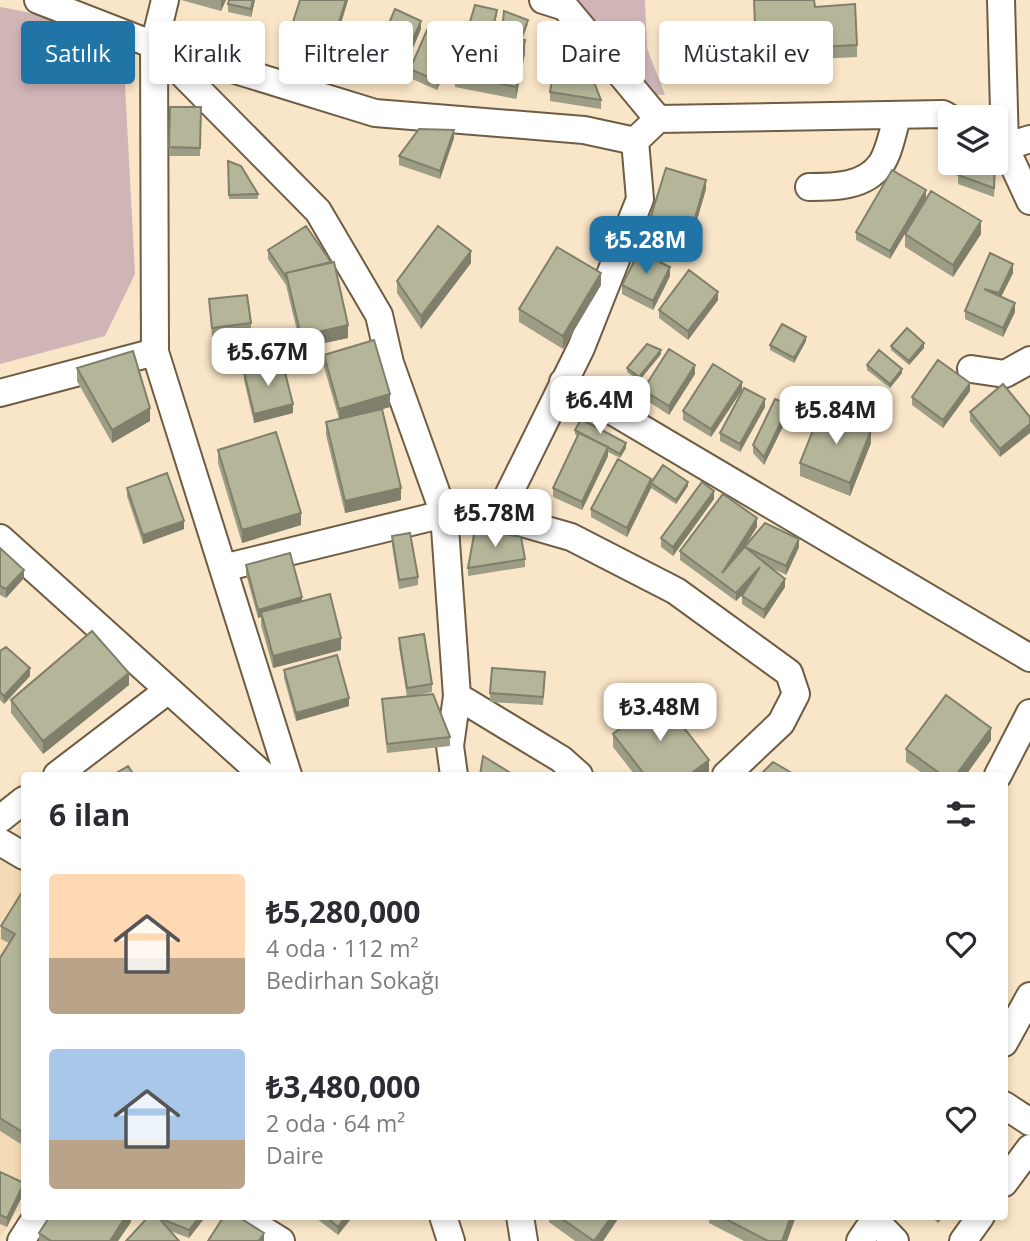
<!DOCTYPE html>
<html lang="tr">
<meta charset="utf-8">
<style>
:root{--surface:#fff;--page:#f2f2f3;--text:#2b2b33;--muted:#7c7c81;--accent:#2175a6}
body{margin:0;font-family:"Open Sans",sans-serif;background:var(--page);color:var(--text);height:100vh;display:flex;flex-direction:column;font-size:26px;white-space:nowrap}
*{box-sizing:border-box;margin:0}
p{font-size:23px;color:var(--muted)}
.icon{flex:none;width:38px;height:38px;fill:none;stroke:currentColor;stroke-width:2;stroke-linecap:round;stroke-linejoin:round}
.map{position:relative;flex:1;overflow:hidden}
.sheet{position:absolute;left:21px;top:772px;width:987px;height:448px;display:flex;flex-direction:column;background:var(--surface);border-radius:7px;box-shadow:0 4px 10px #0003}
.sheet>*{flex:none}
.hud{position:absolute;left:21px;top:21px;width:989px;height:63px;display:flex;gap:14px}
.controls{position:absolute;left:938px;top:105px;display:grid;gap:14px}
.controls a{display:grid;place-items:center;width:70px;height:70px;border-radius:7px;background:var(--surface);box-shadow:0 4px 10px #0003;font-size:35px}
.price{position:absolute;translate:-50% -60px;padding:0 16px;border-radius:14px;background:#fff;color:#222;font-size:23px;line-height:46px;filter:drop-shadow(0 2px 4px #0008)}
.price::after{content:'';position:absolute;left:50%;top:42px;width:21px;height:16px;margin-left:-10px;background:inherit;clip-path:polygon(0 0,100% 0,50% 100%)}
.price.on{background:var(--accent);color:#fff}
ul{padding:0;list-style:none}
li{display:flex;align-items:center;gap:21px;height:175px;padding:0 28px}
li span{display:grid;place-items:center;flex:none;width:196px;height:140px;border-radius:7px;color:#555}
li>.icon{margin-inline-start:auto}
span .icon{width:84px;height:84px;fill:#fffc;stroke-width:1}
li b{font-size:30px}
h2{display:flex;justify-content:space-between;align-items:center;height:84px;padding:0 28px;font-size:30px}
.pill{padding:0 24px;border-radius:7px;background:var(--surface);box-shadow:0 4px 10px #0003;font-size:24px;line-height:63px}
.pill.on{background:var(--accent);color:#fff}
.map>svg:first-child{display:block}
.built{fill:#f4dbb6}
.green{fill:#d0b5b7}
.lines{fill:none;stroke-linecap:round;stroke-linejoin:round}
.minor-casing{stroke:#6f5d43;stroke-width:30}
.minor{stroke:#fff;stroke-width:26}
.wall{fill:#9c9d84}
.shaded-wall{fill:#7f7f6b}
.building{fill:#b5b699;stroke:#7f7f6b;stroke-width:2}
</style>
<div class="map">
<svg width="1030" height="1241" viewBox="0 0 1030 1241">
<rect width="100%" height="100%" fill="#f9e5c7"/>
<path class="built" d="M0 852 24 865V1198L0 1239Z"/>
<path class="green" d="M569 0H645L647 48 665 95 636 94Z
M0 7C45 15 97 27 124 66L135 274 105 336 0 364Z"/>
<g class="lines">
<defs>
<path id="minor" d="M38 0 154 45 375 113 584 130 635 141 658 119 943 114 950 118
M165 0 154 45 155 352 288 775
M543 0 565 7 658 119
M1001 0 1005 147
M158 49 318 211 379 315 390 363 444 514 457 696 450 746 454 775
M996 142 1005 147 1030 201
M1005 147 1030 139
M809 187C834 187 865 187 881 164 890 151 893 129 898 115
M971 369 1005 374 1030 360
M563 382 1030 658
M0 393 155 352
M498 516 581 348 640 199 635 141
M0 538 263 775
M223 568 444 514 498 516 571 537 676 591 789 673 796 694 781 723 726 775
M457 696 561 759 579 775
M57 775 167 691
M998 775 1030 713
M0 819 24 800
M0 842 24 856
M1004 1043 1030 996
M1004 1105 1030 1122
M1004 1183 1030 1148
M241 1216 281 1241
M443 1216 451 1241
M520 1216 524 1241
M871 1216 895 1241
M21 1241 37 1216
M860 1241 875 1219
M963 1241 981 1216"/>
</defs>
<use href="#minor" class="minor-casing"/>
<use href="#minor" class="minor"/>
</g>
<path class="wall" d="M181 0H226L221 11Z
M255 0 251 17 228 12V4Z
M300 0H348L335 43 293 30V22Z
M754 0 815 7 857 45V57L756 62Z
M504 11 528 24 523 38 505 36 525 53 516 99 455 87V74L469 29V25L497 15 492 34 502 36Z
M421 29 403 71 377 59V51Z
M454 50 437 90 410 78V69Z
M550 92 601 100V109L550 101Z
M170 107H201L200 156H169Z
M454 138 440 179 399 165V156Z
M228 161 258 194V199H229Z
M996 163 994 197 958 184V175Z
M706 189 692 237 651 224V216Z
M926 198 890 259 856 240V232Z
M905 234H981L953 277 905 247Z
M268 250 348 338 301 348 286 285 268 259Z
M990 253 1013 273 1001 297 1015 312 1003 337 965 319V311Z
M471 263 421 329 397 293V281Z
M670 276 653 310 622 294V285Z
M601 285 563 349 519 322V309Z
M209 299 251 323V332L212 337Z
M718 300 688 340 659 318V310Z
M806 341 794 363 770 350V345Z
M891 346 924 348 909 365 891 350Z
M661 354 639 381 627 372V368Z
M324 355 390 407 382 409 401 500 345 513 326 435V422L339 419 324 367Z
M867 365 902 373 890 388 867 370Z
M77 368 150 421 112 443 77 381Z
M244 372 293 413 254 423 244 380Z
M695 374 669 415 643 398V390Z
M1003 384 1000 457 970 421V412Z
M742 390 711 437 683 420V411Z
M970 391 943 428 912 405V397Z
M765 407 740 452 720 441V433Z
M789 414 764 465 753 453V445Z
M575 430 626 448 620 458 608 452V456L582 510 553 497V488L577 436 575 434Z
M871 443 850 496 800 476V463Z
M218 450 301 525 242 543 218 463Z
M651 483 688 486 676 504 651 488 627 537 591 517V509Z
M127 488 184 529 143 544 127 496Z
M714 499 673 556 661 547V538Z
M757 527 744 547H799L786 575 772 568 785 587 764 619 742 604V596L744 593 736 601 680 560V551Z
M392 536 418 577V585L399 589 392 545Z
M0 548 24 578 6 598 0 595Z
M525 559V567L468 576V568Z
M246 565 302 601 341 650 273 668 261 625V617L258 618 246 574Z
M399 638 432 684V692L408 697 450 737V746L387 753 382 699 407 697 399 647Z
M0 651 30 676 4 704 0 700Z
M284 670 349 706 296 721 284 678Z
M545 681 543 705 490 702V693Z
M129 685 43 754 11 713V700Z
M613 734 709 772 705 775H635L613 747Z
M991 740 966 775H925L906 762V749Z
M24 889V1146L0 1131V958L9 943 1 939V926Z
M0 1172 24 1192 7 1227 0 1224Z
M131 1216V1222L118 1241H39V1233Z
M149 1216H206L189 1238 170 1231Z
M313 1216H353L338 1235Z
M549 1216H620L603 1241H575L549 1222Z
M709 1216H796L787 1241H744L709 1223Z
M930 1216H944L938 1223Z"/>
<path class="shaded-wall" d="M221 0H226L221 11Z
M253 0H255L251 17V9Z
M346 0H348L335 43V34Z
M421 21V29L403 71V62Z
M525 40V53L516 99V87Z
M454 41V50L437 90V81Z
M454 130V138L440 179V171Z
M706 180V189L692 237V228Z
M926 190V198L890 259V251Z
M981 221V234L953 277V265Z
M471 251V263L421 329V316Z
M1013 264V273L999 301V293Z
M670 267V276L653 310V301Z
M601 273V285L563 349V336Z
M718 292V300L688 340V331Z
M1015 303V312L1003 337V328Z
M348 325V338L301 348V336Z
M806 337V341L794 363V358Z
M924 343V348L909 365V361Z
M661 350V354L639 381V377Z
M695 365V374L669 415V406Z
M902 369V373L890 388V384Z
M742 382V390L711 437V429Z
M970 383V391L943 428V420Z
M390 394V407L339 421V409Z
M765 399V407L740 452V444Z
M293 404V413L254 423V414Z
M789 405V414L764 465V457Z
M150 408V421L112 443V430Z
M1030 424V433L1000 457V449Z
M871 430V443L850 496V483Z
M626 443V448L620 458V454Z
M608 447V456L582 510V502Z
M651 479V488L627 537V528Z
M688 482V486L676 504V500Z
M401 488V500L345 513V501Z
M714 491V499L673 556V547Z
M301 513V525L242 543V530Z
M757 518V527L722 582V573Z
M184 521V529L143 544V535Z
M799 539V547L786 575V566Z
M760 567V576L736 601V593Z
M24 570V578L6 598V589Z
M785 579V587L764 619V610Z
M302 597V606L261 612V617L258 618V610Z
M341 638V650L273 668V656Z
M30 668V676L4 704V696Z
M129 673V685L43 754V741Z
M349 698V706L296 721V713Z
M991 728V740L966 775H956Z
M709 760V772L705 775H689Z
M1008 1112V1120L1004 1125V1117Z
M24 1183V1192L7 1227V1218Z
M126 1216H131V1222L118 1241H110Z
M200 1216H206L189 1238V1230Z
M346 1216H353L338 1235V1227Z
M612 1216H620L603 1241H594Z
M791 1216H796L787 1241H782Z
M938 1216H944L938 1223Z
M264 1233V1241H259Z"/>
<path class="building" d="M229 0H253L251 9 228 4Z
M300 0H346L335 34 293 22Z
M754 0H814L815 7 855 4 857 45 756 50Z
M475 5 497 10 492 31 469 25Z
M395 9 421 21 403 62 377 51Z
M504 11 528 20 523 33 502 32Z
M465 28 525 40 516 87 455 74Z
M427 30 454 41 437 81 410 69Z
M557 53 584 57 601 100 550 92Z
M170 107H201L200 148 169 147Z
M419 129 454 130 440 171 399 156Z
M228 161 241 166 258 194 229 195Z
M962 163H995L994 188 958 175Z
M666 168 706 180 692 228 651 216Z
M892 170 926 190 890 251 856 232Z
M931 191 981 221 953 265 905 234Z
M306 226 331 262 286 273V277L268 250Z
M438 226 471 251 421 316 397 281Z
M557 247 601 273 563 336 519 309Z
M639 252 670 267 653 301 622 285Z
M990 253 1013 264 999 293 984 289 1015 303 1003 328 965 311Z
M334 262 348 325 301 336 286 273Z
M689 270 718 292 688 331 659 310Z
M247 295 251 323 212 328 209 299Z
M782 324 806 337 794 358 770 345Z
M907 328 924 343 909 361 891 346Z
M374 340 390 394 339 409 324 355Z
M647 344 661 350 639 377 627 368Z
M669 349 695 365 669 406 643 390Z
M879 350 902 369 890 384 867 365Z
M133 351 150 408 112 430 77 368Z
M938 360 970 383 943 420 912 397Z
M282 361 293 404 254 414 244 372Z
M713 364 742 382 711 429 683 411Z
M1003 384 1030 417V424L1000 449 970 412Z
M744 388 765 399 740 444 720 433Z
M775 399 789 405 764 457 753 445Z
M382 409 401 488 345 501 326 422Z
M821 410 871 430 850 483 800 463Z
M581 419 626 443 620 454 575 430Z
M276 432 301 513 242 530 218 450Z
M579 433 608 447 582 502 553 488Z
M618 459 651 479 627 528 591 509Z
M663 465 688 482 676 500 651 483Z
M167 473 184 521 143 535 127 488Z
M702 482 714 491 673 547 661 538Z
M723 494 757 518 722 573 765 523 799 539 786 566 745 547 785 579 764 610 742 596 760 567 736 593 680 551Z
M475 529 521 537 525 559 468 568Z
M410 533 418 577 399 580 392 536Z
M0 548 24 570 6 589 0 586Z
M290 553 302 597 258 610 246 565Z
M330 594 341 638 273 656 261 612Z
M92 631 129 673 43 741 11 700Z
M424 634 432 684 407 688 399 638Z
M6 647 30 668 4 696 0 692V651Z
M337 655 349 698 296 713 284 670Z
M492 668 545 672 543 697 490 693Z
M433 694 450 737 387 744 382 699Z
M946 695 991 728 956 775H942L906 749Z
M660 697 709 760 689 775H645L613 734Z
M483 756 514 775H480Z
M773 762 795 775H760Z
M128 766 134 775H113Z
M24 889V1133L0 1118V958L15 934 1 926Z
M0 1172 24 1183 7 1218 0 1215Z
M50 1216H126L110 1241H51L39 1233Z
M149 1216H157L179 1241H126Z
M157 1216H200L189 1230 159 1218Z
M224 1216H237L264 1233 259 1241H208Z
M325 1216H346L338 1227Z
M558 1216H612L594 1241Z
M720 1216H791L782 1241H768Z"/>
</svg>
<div class="controls">
<a><svg class="icon" aria-label="layers" viewBox="0 0 24 24"><path d="M12 4l9 5-9 5-9-5zM3 14l9 5 9-5"/></svg></a>
</div>
<b class="price on" style="left:646px;top:276px">₺5.28M</b>
<b class="price" style="left:268px;top:388px">₺5.67M</b>
<b class="price" style="left:600px;top:436px">₺6.4M</b>
<b class="price" style="left:836px;top:446px">₺5.84M</b>
<b class="price" style="left:495px;top:549px">₺5.78M</b>
<b class="price" style="left:660px;top:743px">₺3.48M</b>
<div class="hud">
<a class="pill on">Satılık</a>
<a class="pill">Kiralık</a>
<a class="pill">Filtreler</a>
<a class="pill">Yeni</a>
<a class="pill">Daire</a>
<a class="pill">Müstakil ev</a>
</div>
<section class="sheet">
<h2>6 ilan<svg class="icon" aria-label="filters" viewBox="0 0 24 24"><path d="M4 7h16M4 17h16"/><circle cx="9" cy="7" r="2"/><circle cx="15" cy="17" r="2"/></svg></h2>
<ul>
<li><span style="background:linear-gradient(#ffd9b3 60%,#b9a48a 0)"><svg class="icon" aria-label="home" viewBox="0 0 24 24"><path d="M3 11l9-7 9 7M6 9v11h12V9"/></svg></span><div><b>₺5,280,000</b><p>4 oda · 112 m²</p><p>Bedirhan Sokağı</p></div><svg class="icon" aria-label="heart" viewBox="0 0 24 24"><path d="M12 20l-8-8c-3-5 5-10 8-4 3-6 11-1 8 4z"/></svg></li>
<li><span style="background:linear-gradient(#a9c7e8 65%,#b9a48a 0)"><svg class="icon" aria-label="home" viewBox="0 0 24 24"><path d="M3 11l9-7 9 7M6 9v11h12V9"/></svg></span><div><b>₺3,480,000</b><p>2 oda · 64 m²</p><p>Daire</p></div><svg class="icon" aria-label="heart" viewBox="0 0 24 24"><path d="M12 20l-8-8c-3-5 5-10 8-4 3-6 11-1 8 4z"/></svg></li>
</ul>
</section>
</div>
